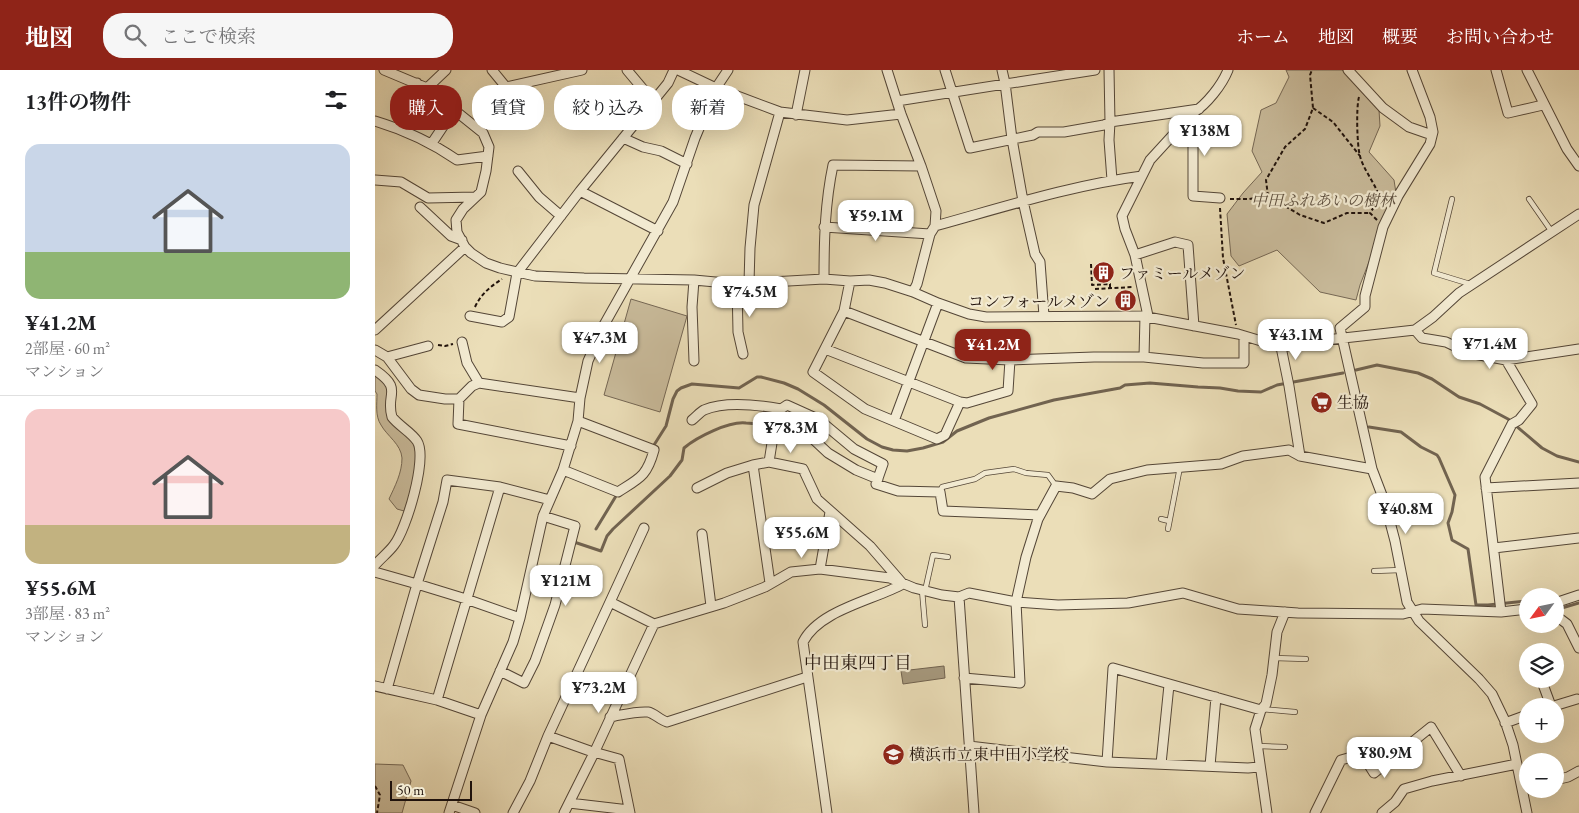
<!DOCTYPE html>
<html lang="ja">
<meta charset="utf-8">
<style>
:root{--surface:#fff;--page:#f6f6f6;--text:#202124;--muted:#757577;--line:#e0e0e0;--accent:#8f2418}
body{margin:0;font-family:"EB Garamond","Noto Serif JP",serif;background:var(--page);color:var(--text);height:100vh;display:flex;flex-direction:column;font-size:19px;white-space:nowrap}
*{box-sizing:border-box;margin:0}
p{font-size:16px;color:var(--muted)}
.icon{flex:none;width:28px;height:28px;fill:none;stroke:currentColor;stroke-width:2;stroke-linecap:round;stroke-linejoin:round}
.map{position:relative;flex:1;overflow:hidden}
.panel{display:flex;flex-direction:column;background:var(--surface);width:375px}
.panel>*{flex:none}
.hud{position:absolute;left:15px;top:15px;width:475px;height:45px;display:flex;gap:10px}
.needle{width:32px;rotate:237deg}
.tools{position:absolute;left:1144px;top:518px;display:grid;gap:10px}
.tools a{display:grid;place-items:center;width:45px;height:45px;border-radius:50%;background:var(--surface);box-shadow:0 5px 20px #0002;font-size:25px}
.scale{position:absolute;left:15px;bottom:12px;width:82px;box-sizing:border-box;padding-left:5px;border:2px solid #21130c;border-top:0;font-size:14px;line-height:18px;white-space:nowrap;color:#21130c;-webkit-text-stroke:4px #f2ead1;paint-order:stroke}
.price{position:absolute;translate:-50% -42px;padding:0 11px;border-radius:10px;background:#fff;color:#222;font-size:16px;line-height:32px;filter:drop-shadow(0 1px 2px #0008)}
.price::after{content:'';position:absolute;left:50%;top:30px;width:15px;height:11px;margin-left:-8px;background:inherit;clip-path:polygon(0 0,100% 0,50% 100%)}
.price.current{background:var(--accent);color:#fff}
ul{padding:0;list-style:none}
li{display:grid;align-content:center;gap:10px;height:265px;padding:0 25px}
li+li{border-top:1px solid var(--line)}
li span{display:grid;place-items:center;height:155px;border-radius:15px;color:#555}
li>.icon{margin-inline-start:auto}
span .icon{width:90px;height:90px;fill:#fffc;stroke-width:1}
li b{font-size:21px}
h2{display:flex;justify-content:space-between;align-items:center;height:60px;padding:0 25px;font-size:21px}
.tag{padding:0 18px;border-radius:20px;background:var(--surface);box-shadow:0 5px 20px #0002;font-size:18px;line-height:45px}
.tag.current{background:var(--accent);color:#fff}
header{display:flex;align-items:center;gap:30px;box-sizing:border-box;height:70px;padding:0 25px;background:var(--accent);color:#fff}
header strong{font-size:24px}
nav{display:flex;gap:28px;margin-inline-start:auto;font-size:18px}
.search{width:350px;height:45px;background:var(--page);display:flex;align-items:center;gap:12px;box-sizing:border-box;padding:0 18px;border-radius:20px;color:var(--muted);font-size:19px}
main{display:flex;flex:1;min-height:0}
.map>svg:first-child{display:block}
.green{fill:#c9bb9b;stroke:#756754}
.water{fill:#a6997e;stroke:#716350}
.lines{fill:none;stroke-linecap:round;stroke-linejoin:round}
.stream{stroke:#716350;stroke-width:3}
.lane-casing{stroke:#544637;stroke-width:6}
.street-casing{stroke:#544637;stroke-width:11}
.path{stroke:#21130c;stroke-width:2;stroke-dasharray:4 2.5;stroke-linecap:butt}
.lane{stroke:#f2ead1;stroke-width:4.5}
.street{stroke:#f2ead1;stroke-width:9}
.labels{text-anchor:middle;stroke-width:4.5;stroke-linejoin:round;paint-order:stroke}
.park-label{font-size:16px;font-style:italic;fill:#5c4e3e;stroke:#f2ead1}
.poi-label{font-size:16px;fill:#21130c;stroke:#f2ead1;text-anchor:start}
.neighbourhood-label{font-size:18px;fill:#21130c;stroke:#f2ead1}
</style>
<header>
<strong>地図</strong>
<div class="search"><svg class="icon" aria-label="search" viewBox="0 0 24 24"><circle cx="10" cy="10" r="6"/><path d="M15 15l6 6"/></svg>ここで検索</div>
<nav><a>ホーム</a><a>地図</a><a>概要</a><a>お問い合わせ</a></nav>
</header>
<main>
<section class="panel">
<h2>13件の物件<svg class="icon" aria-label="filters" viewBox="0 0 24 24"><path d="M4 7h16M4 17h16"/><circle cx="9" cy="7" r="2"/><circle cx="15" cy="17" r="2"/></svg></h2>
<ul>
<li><span style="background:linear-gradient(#c9d6e8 70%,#8fb573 0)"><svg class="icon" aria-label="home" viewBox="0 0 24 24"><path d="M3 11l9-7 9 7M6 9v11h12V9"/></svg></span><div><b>¥41.2M</b><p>2部屋 · 60 m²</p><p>マンション</p></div></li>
<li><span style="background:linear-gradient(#f6c9c9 75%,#c2b280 0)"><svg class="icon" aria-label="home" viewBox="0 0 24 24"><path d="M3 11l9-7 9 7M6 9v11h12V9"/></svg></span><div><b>¥55.6M</b><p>3部屋 · 83 m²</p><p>マンション</p></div></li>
</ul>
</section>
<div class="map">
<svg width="1204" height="743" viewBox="0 0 1204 743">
<rect width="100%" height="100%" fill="#ebdeb8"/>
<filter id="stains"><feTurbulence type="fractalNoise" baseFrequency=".004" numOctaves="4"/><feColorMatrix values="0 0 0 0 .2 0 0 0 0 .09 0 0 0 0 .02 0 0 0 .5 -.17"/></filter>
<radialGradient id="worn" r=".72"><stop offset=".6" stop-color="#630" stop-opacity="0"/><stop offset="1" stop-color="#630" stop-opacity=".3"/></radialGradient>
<path class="green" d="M911 0H967L1004 40 1005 56 994 82 1019 110 1021 123 985 215 981 230 945 222 902 180 864 196 856 186 852 144 868 123 887 102 877 81 886 40 901 33 914 7Z
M256 229 312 246 285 342 229 325Z
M0 304C18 319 15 325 13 346 22 356 38 367 41 379 45 392 34 429 29 441L22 439 14 429C20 416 27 403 27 388 26 374 12 366 6 355 0 346 2 334 2 324L0 321Z
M0 694 28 695 36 711 27 743H0Z"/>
<path class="water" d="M569 596 570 608 528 614 526 601Z"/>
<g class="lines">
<path class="stream" d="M981 300 1002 295 1043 303 1057 309 1084 327 1105 334 1133 349 1167 378 1182 386 1204 392
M994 357 1026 362 1046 377 1062 385 1064 388 1080 425 1077 442 1073 453 1077 470 1093 479 1101 535H1113L1152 531
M279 375 291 356 298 329 302 321 306 318 317 314 364 318 382 307H386L409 313 423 319 449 335 492 369 507 377 518 380 532 381 548 378 568 372 582 361 614 348 679 330 745 318 750 315 775 313 823 317 845 318 863 321 886 322 902 315 968 303
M221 459 241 426
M199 472 226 481 232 466 238 459 295 406 307 390 309 378C322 367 354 351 371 353 379 353 387 355 395 356
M1180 540 1204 533"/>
<defs>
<path id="lane" d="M1077 129 1059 203 1095 214
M1154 129 1177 162
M565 422 567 417 600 409 610 403 639 399 651 403 673 405 681 416
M786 449 794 451
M793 459 805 397
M999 501 1026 500
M547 520 550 555
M550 521 558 485 573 487
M899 588 931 589
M887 639 920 642
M883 676 910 677"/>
<path id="street" d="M9 0 52 18 108 63 114 77 111 101 106 122 88 139 81 150 82 162 90 177 96 183 111 193 125 198 160 206 209 208 319 210 362 214 449 209 475 211 494 210 510 213 538 222 563 233 594 244 611 247 767 246 863 264 906 277 933 272 1040 260 1058 247 1084 223 1204 144
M117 0 131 17 207 0
M252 0 278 31
M303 0 341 18 405 42 472 50 526 44
M512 0 526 44 546 96 561 141 560 156 555 164 542 214 538 222
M570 0 595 78 658 65 663 62H689L729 55 735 52 734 70 737 110
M627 0 630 13 637 69 648 131 660 184 665 192 669 246
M734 0 735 52 824 39
M973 0 1008 38 1034 57 1057 65
M1037 0 1055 47 1058 62 1055 74 1023 126 1008 157 990 226V237L965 258 997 399 1010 433 1020 471 1032 532 1044 551 1104 609 1117 624 1130 651 1138 675 1152 743
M1121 0 1133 43 1168 35
M1152 0 1192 79 1204 96
M52 18 71 0
M522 31 720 0
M818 43V126L845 128
M421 45 430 0
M0 51C30 60 56 72 82 90L113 86
M25 58 42 13
M248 68 268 77 286 81 312 94
M57 73 79 40
M143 101 164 127 186 146
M0 110 26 112 53 128 100 127
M205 121 283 161
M45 137 76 166 87 170
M560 156C629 137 697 115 767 106
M449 157 555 164
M760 185 800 172 813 175 819 256
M449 209C449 170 450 133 458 95L546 96
M319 210 317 237 319 291
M475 211 469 241 591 288 635 290 719 287H769L770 246
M374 213 375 178 379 135 405 42
M362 214 363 262 368 284
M469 241 438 302 490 339 562 369 570 365 585 332 592 333 633 321 635 290
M95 246 127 252 134 247 142 203 205 121 293 13 299 0
M773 246 760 185 750 159 747 146 775 90 818 43C832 34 847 15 853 0
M0 260 90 177
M1040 260 1047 268 1071 272 1094 283 1131 290 1204 279
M87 272 92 293 104 313
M906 277 914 316 925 386
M450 279 585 332
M0 280 12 287 36 319 44 325 70 329H84L97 316 104 313 205 328
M12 287 53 276
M769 287 828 293H869V267
M0 300C29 320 10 323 17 347 24 356 36 362 42 371 53 388 31 460 19 475 14 482 6 488 0 495
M84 329 83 354 196 376
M406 339 412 335 443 349 479 379 508 394 501 414 523 421 565 422 568 441 665 445
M317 350C321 347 325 342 329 340 350 331 384 335 406 339L400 354 394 392
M519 351 563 233
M400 354 420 359 437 368 453 383 481 400 503 409
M188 400 243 422C265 408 272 406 279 380L203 351
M322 418 352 403 378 395
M1111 418 1204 413
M327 464 336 536
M1119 478 1204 468
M445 499 455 442
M0 502 42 514 12 619
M395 513 378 395 394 392 428 399 442 429 495 476 528 514C499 530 444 540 428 572L452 743
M584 527 599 743
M235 532 269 458
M1180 533 1204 525
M1126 542 1110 407 1137 354 1144 350 1157 334 1131 290
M1180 545 1192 554 1204 578
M145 548 91 529 42 514 68 432 72 410 125 417 175 430
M125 601 149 613 160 591 180 535 200 456 168 446
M589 608 645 613 641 532 651 487 663 449 681 416 698 418 717 424 735 409 772 400 846 394 868 386 914 380 925 386 997 399
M1166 609 1176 636
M0 616 62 630 106 645
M62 630 125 417
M1179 636 1202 629
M235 647C247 645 261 641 273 642 279 643 285 650 292 652L432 607
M1130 653 1152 645
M173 666 215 681 244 689 255 743
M594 676 732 692 873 698 884 697
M732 692 738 598 886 640
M786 694 794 615
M835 696 841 627
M1180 710 1193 707 1204 701
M194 733 254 740
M77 735 100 743
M74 743 106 645 138 572 145 548 168 446 188 400 203 351 205 328 213 291 229 255 298 132 320 68 341 18 353 0
M138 743 155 711 173 666 235 532 279 554 349 533 390 517 416 502 445 499 515 508 539 518 567 525 584 527 594 523 641 532 683 535 753 533 808 523 863 539 923 543 1028 544 1047 539 1126 542 1152 539
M189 743 220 681 279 554
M892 743 880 659 886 640 891 634 897 605 902 562 910 542
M940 743 966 690 987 684 999 703 1056 657 1086 706
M1007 743 1020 732 1029 719 1057 711 1142 694"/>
</defs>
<use href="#lane" class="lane-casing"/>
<use href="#street" class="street-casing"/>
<path class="path" d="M984 27C981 37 982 76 985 86 988 99 1000 113 1005 128
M938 38 958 52 985 86
M893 126 891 110 910 77 930 59 938 38 935 5 937 0
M855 129H874L893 126 925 145 949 153 972 143H995
M845 138 848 188 861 255
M1002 150 995 143 1005 128 1013 127
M716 194 717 215 735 214V218
M720 219 758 217
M100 237C106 224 116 216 127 209
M63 275 70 276 78 274
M0 716 5 725 2 743"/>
<use href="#lane" class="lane"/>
<use href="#street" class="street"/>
</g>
<defs>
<symbol id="building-disc" viewBox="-11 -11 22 22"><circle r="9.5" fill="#8f2418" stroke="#f2ead1"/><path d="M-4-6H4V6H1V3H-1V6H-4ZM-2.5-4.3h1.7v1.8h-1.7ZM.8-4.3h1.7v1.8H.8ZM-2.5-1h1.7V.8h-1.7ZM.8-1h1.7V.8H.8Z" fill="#fff"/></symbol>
<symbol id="supermarket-disc" viewBox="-11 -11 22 22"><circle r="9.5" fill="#8f2418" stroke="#f2ead1"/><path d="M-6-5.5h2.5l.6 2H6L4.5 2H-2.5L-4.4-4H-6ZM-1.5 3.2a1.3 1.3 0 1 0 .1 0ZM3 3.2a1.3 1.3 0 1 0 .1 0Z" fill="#fff"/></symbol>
<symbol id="school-disc" viewBox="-11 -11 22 22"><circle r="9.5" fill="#8f2418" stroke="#f2ead1"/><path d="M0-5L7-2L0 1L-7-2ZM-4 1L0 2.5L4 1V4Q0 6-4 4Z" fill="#fff"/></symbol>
</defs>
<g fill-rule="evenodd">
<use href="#building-disc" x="716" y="190" width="25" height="25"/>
<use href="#building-disc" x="738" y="218" width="25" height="25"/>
<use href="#supermarket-disc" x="934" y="320" width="25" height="25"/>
<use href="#school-disc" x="506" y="672" width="25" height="25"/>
</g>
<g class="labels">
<g class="park-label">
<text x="948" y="136">中田ふれあいの樹林</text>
</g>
<g class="poi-label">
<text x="744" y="209">ファミールメゾン</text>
<text x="735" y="237" text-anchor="end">コンフォールメゾン</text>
<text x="962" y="338">生協</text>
<text x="534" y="690">横浜市立東中田小学校</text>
</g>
<g class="neighbourhood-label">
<text x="483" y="599">中田東四丁目</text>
</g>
</g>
<rect width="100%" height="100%" filter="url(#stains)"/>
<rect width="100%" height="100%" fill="url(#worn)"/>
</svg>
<div class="tools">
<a><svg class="needle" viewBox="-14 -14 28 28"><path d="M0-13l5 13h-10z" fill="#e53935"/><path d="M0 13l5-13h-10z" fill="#757577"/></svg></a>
<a><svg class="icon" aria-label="layers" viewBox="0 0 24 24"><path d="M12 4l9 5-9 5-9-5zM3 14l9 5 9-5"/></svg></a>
<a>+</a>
<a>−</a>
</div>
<div class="scale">50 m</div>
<b class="price" style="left:830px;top:87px">¥138M</b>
<b class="price" style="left:501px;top:172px">¥59.1M</b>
<b class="price" style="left:375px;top:248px">¥74.5M</b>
<b class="price" style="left:921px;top:291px">¥43.1M</b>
<b class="price" style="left:225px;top:294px">¥47.3M</b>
<b class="price" style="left:1115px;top:300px">¥71.4M</b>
<b class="price current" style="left:618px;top:301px">¥41.2M</b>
<b class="price" style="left:416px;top:384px">¥78.3M</b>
<b class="price" style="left:1031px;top:465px">¥40.8M</b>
<b class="price" style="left:427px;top:489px">¥55.6M</b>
<b class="price" style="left:191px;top:537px">¥121M</b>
<b class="price" style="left:224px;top:644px">¥73.2M</b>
<b class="price" style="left:1010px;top:709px">¥80.9M</b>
<div class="hud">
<a class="tag current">購入</a>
<a class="tag">賃貸</a>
<a class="tag">絞り込み</a>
<a class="tag">新着</a>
</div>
</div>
</main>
